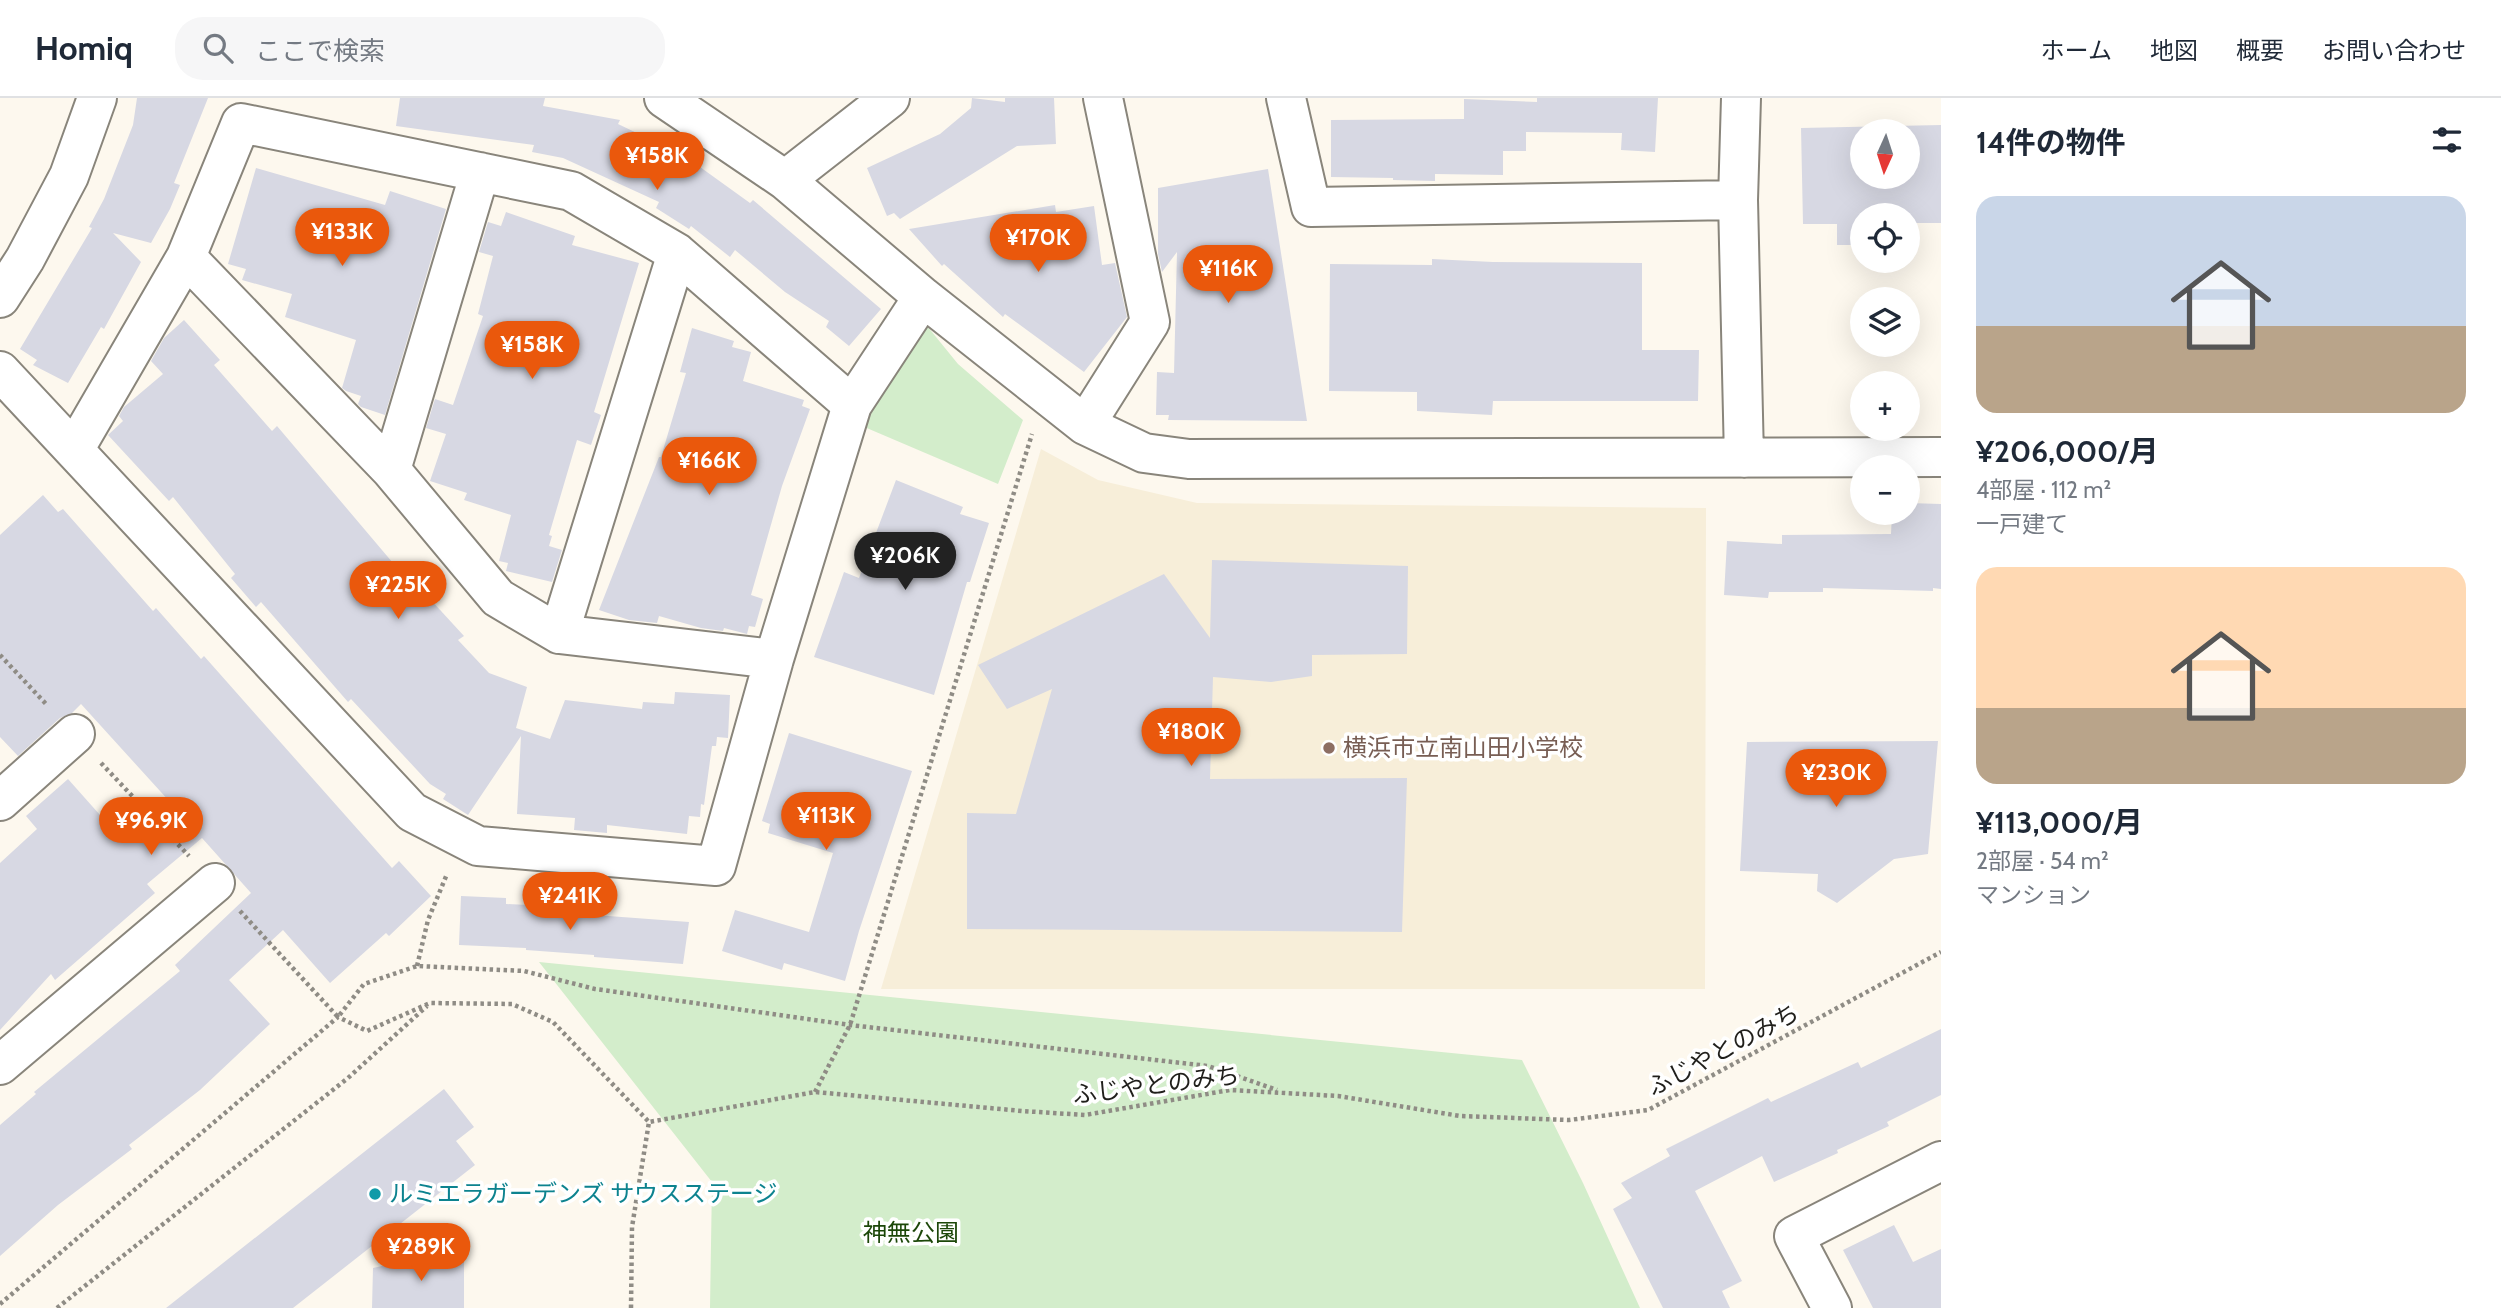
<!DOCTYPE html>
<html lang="ja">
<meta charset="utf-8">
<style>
:root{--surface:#fff;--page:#f6f6f7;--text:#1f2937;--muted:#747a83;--line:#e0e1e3;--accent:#ea580c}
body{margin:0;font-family:Cabin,"Noto Sans JP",sans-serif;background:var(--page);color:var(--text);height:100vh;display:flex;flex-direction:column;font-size:26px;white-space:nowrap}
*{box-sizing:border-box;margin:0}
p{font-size:23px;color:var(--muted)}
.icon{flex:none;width:38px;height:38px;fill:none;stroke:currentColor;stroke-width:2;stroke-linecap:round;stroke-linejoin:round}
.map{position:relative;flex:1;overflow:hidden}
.details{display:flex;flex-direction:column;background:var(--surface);width:560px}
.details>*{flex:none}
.needle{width:46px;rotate:183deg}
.buttons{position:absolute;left:1850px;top:21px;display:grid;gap:14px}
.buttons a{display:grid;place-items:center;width:70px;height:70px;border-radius:50%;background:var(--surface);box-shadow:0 7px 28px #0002;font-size:35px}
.price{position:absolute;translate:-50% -60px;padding:0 16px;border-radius:24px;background:var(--accent);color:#fff;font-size:23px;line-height:46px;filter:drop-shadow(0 2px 4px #0008)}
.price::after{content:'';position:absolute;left:50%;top:42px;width:21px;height:16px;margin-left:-10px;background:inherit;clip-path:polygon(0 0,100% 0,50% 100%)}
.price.current{background:#222;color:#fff}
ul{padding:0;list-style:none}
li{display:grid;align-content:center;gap:14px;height:371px;padding:0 35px}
li span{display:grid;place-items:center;height:217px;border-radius:21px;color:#555}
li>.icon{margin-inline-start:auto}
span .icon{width:126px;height:126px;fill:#fffc;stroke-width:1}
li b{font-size:30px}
h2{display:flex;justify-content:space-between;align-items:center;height:84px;padding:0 35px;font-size:30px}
header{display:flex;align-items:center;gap:42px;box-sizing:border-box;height:98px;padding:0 35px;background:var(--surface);border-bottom:2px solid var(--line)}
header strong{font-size:33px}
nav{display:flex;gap:38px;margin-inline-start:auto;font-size:24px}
.search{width:490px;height:63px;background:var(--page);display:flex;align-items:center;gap:18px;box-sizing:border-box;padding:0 24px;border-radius:28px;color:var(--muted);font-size:26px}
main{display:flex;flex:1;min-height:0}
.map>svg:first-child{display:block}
.education{fill:#f7eed9}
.green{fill:#d3edcb}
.building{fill:#d7d8e3;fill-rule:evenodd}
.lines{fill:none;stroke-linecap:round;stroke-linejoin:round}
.minor-casing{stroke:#89857b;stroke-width:42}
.path{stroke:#8f8c85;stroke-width:4.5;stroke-dasharray:3.5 3.5;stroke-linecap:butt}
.minor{stroke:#fff;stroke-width:38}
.education-dot{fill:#8d6e63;stroke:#fff;stroke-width:2.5}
.culture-dot{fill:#0f9aa8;stroke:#fff;stroke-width:2.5}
.labels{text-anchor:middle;stroke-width:7;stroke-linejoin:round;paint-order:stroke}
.education-label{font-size:24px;fill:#785e54;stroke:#fff;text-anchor:start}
.street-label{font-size:24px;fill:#201f1b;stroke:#fff}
.culture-label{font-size:24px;fill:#0d838f;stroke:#fff;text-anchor:start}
.park-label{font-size:24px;fill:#1c4709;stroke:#fff}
</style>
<header>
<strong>Homiq</strong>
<div class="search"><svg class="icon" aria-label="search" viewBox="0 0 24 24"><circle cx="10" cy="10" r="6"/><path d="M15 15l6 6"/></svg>ここで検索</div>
<nav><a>ホーム</a><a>地図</a><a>概要</a><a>お問い合わせ</a></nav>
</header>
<main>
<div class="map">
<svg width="1941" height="1210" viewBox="0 0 1941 1210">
<rect width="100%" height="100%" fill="#fdf8ee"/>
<path class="education" d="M1041 351 1098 382 1197 405 1706 410 1705 891H881Z"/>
<path class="green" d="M923 223 958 266 1023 322 998 386 862 328 878 291Z
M539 864 1522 962 1583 1085 1640 1210H710L712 1084Z"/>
<path class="building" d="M137 0H208L174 85 180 87 170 111 151 145 113 135 141 164 104 231 101 229 68 285 33 267 37 262 20 251 92 130 89 129 104 101 133 27Z
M400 0H545L543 8 620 22 618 26 641 37 697 74 700 69 750 105 753 102 881 211 849 248 826 229 829 223 785 194 735 152 730 159 691 128 689 131 656 110 659 104 563 60 532 54 534 47 396 28Z
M972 0 1005 4V0H1054L1056 46 1017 48 900 121 894 115 887 118 867 70 940 36 971 10Z
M1537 0H1658L1655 54 1621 52 1622 35 1526 34V53H1503V77L1435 76V83L1393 82V80L1331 79V22L1464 21V1L1537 4Z
M1941 27V125H1908V117H1862V147H1837V126H1803L1801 30ZM1862 33H1908V79H1862Z
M256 70 385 107 390 93 446 111 385 317 361 309 358 306 361 298 346 293 342 290 356 242 285 219 292 196 242 182 246 171 228 166Z
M1268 71 1307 323 1168 322 1169 317H1156L1157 274 1174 275 1177 154 1162 174 1158 156V90Z
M1055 107 1056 114 1094 108 1102 167 1115 165 1127 219 1084 274 1005 216 1003 219 944 166 942 168 909 131Z
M506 114 575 138 572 147 639 165 594 314 601 317 591 347 577 342 549 437 552 438 549 448 562 452 552 484 506 473 508 465 499 463 511 417 464 402 467 395 430 383 446 336 426 330 435 301 453 307 483 218 478 216 493 158 479 154 488 124 501 128Z
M1432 161 1493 164 1642 165V252H1699L1698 303H1493L1492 317 1417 313V294L1329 293 1330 166 1432 167Z
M184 222 220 262 214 267 272 333 277 328 426 504 430 501 464 538 458 542 489 575 527 589 516 630 550 641 565 602 642 611 643 604 674 606 675 594 730 597 728 640 717 639 716 648H712L704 707 701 706 700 719 689 718 687 736 607 727V735L574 732 575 720 517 716 521 638 468 717 443 701 446 696 430 686 351 601 348 604 261 504 256 509 231 480 235 476 173 399 169 403 108 337 123 323 119 318 124 309 163 276 151 263 164 240Z
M692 230 734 243 732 249 751 254 743 283 804 302 802 308 810 311 782 388 751 497 763 501 755 529 749 528 747 536 724 530 723 533 701 530 659 518 657 525 629 522 599 512 659 359H661L686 275 680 274Z
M896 382 963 409 960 416 989 425 970 484H967L934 597 814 559 844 474 859 480Z
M43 397 58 414 63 411 153 513 156 510 201 561 204 558 392 770 399 763 431 798 389 838 386 835 330 885 283 832 229 882 270 926 200 992 129 1047 132 1051 58 1107 0 1158V1027L36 996 34 994 180 873 175 867 251 795 202 740 147 786 155 795 55 882 51 876 0 932V765L37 731 26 718 68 681 124 744 170 704 81 606 72 615 60 620 18 658 0 639V437Z
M1908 405 1941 406V491L1933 490V493L1823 490V494H1769L1768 500 1724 497 1727 443 1782 446V437L1891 436 1892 415H1908Z
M1212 462 1408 468 1407 556 1312 557V578L1271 584 1213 579 1210 681 1407 680 1402 834 967 831V715L1016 716 1052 591 1007 611 978 567 1164 476 1210 540Z
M789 635 912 673 859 833 845 883 784 865 782 872 722 853 735 812 809 834 833 755 768 735 770 726 762 723Z
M1938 643 1928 756 1894 761 1837 805 1817 793 1818 776 1740 773 1747 644Z
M461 798 506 800V806L568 809V815L689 824 683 866 594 859V857L526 852V850L459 847Z
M1941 931V997L1887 1024 1889 1028 1837 1052 1838 1055 1774 1084 1762 1058 1695 1093 1742 1183 1722 1193 1730 1210H1663L1613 1111 1632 1100 1621 1085 1670 1058 1666 1051 1768 1000 1771 1004 1858 964 1861 970Z
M444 991 474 1029 456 1043 475 1067 293 1210H166Z
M1894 1127 1913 1164 1941 1151V1210H1873L1843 1152Z
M464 1150V1210H372L373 1170Z"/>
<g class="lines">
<defs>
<path id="minor" d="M664 0 785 82 923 199 1085 327 1144 355 1189 361 1941 359
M1286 0 1311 109 1738 102
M1741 0 1738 102 1744 360
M785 82 890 0
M186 159 391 372 498 500 559 536 774 561
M0 200 25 161 69 78 97 0
M0 273 412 714 478 748 716 768 774 561 852 307 923 199
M1085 327 1150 224 1103 0
M74 352 186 159 241 25 571 93 677 155 852 307
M391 372 480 74
M559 536 677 155
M0 703 75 636
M0 967 215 785
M1832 1210 1794 1138 1941 1063"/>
</defs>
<use href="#minor" class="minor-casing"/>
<path class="path" d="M0 557 47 607
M101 665 189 758
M240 813 338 919 364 886 417 868 524 873 595 891 850 927 1208 968 1277 992
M417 868 428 822 447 776
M815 994 850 927 1032 336
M0 1206 338 919 367 933 430 905 512 906 553 924 649 1024
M57 1210 348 980 427 908
M631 1210 632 1129 649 1024 815 994 1022 1013 1085 1017 1230 992 1338 998 1460 1018 1569 1022 1648 1012 1941 854"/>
<use href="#minor" class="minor"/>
</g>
<circle class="education-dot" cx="1329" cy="650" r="7"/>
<circle class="culture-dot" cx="375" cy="1096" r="7"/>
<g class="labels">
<g class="education-label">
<text x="1343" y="658">横浜市立南山田小学校</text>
</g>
<g class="street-label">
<text transform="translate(1723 952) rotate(-28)" y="8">ふじやとのみち</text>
<text transform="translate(1156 987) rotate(-7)" y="8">ふじやとのみち</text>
</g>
<g class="culture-label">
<text x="389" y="1104">ルミエラガーデンズ サウスステージ</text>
</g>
<g class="park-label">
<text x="911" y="1143">神無公園</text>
</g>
</g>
</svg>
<div class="buttons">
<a><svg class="needle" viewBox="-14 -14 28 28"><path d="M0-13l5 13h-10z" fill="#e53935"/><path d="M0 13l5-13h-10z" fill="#747a83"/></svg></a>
<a><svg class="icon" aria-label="locate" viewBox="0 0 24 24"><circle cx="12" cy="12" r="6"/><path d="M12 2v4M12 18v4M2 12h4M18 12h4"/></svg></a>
<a><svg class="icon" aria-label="layers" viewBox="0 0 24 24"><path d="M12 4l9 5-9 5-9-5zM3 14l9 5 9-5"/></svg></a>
<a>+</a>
<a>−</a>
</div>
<b class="price" style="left:657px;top:94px">¥158K</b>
<b class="price" style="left:342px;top:170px">¥133K</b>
<b class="price" style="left:1038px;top:176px">¥170K</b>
<b class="price" style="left:1228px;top:207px">¥116K</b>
<b class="price" style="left:532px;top:283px">¥158K</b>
<b class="price" style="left:709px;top:399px">¥166K</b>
<b class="price current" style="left:905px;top:494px">¥206K</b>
<b class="price" style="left:398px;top:523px">¥225K</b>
<b class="price" style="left:1191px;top:670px">¥180K</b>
<b class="price" style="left:1836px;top:711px">¥230K</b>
<b class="price" style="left:826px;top:754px">¥113K</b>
<b class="price" style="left:151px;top:759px">¥96.9K</b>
<b class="price" style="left:570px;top:834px">¥241K</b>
<b class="price" style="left:421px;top:1185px">¥289K</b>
</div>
<section class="details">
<h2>14件の物件<svg class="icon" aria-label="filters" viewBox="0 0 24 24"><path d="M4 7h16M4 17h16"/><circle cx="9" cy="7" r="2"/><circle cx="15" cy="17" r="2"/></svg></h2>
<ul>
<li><span style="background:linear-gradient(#c9d6e8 60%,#b9a48a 0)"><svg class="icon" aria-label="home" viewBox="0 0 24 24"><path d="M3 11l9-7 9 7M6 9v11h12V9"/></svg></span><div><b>¥206,000/月</b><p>4部屋 · 112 m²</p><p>一戸建て</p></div></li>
<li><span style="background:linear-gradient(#ffd9b3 65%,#b9a48a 0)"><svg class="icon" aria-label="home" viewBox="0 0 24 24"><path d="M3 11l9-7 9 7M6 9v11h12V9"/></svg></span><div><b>¥113,000/月</b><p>2部屋 · 54 m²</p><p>マンション</p></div></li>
</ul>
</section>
</main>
